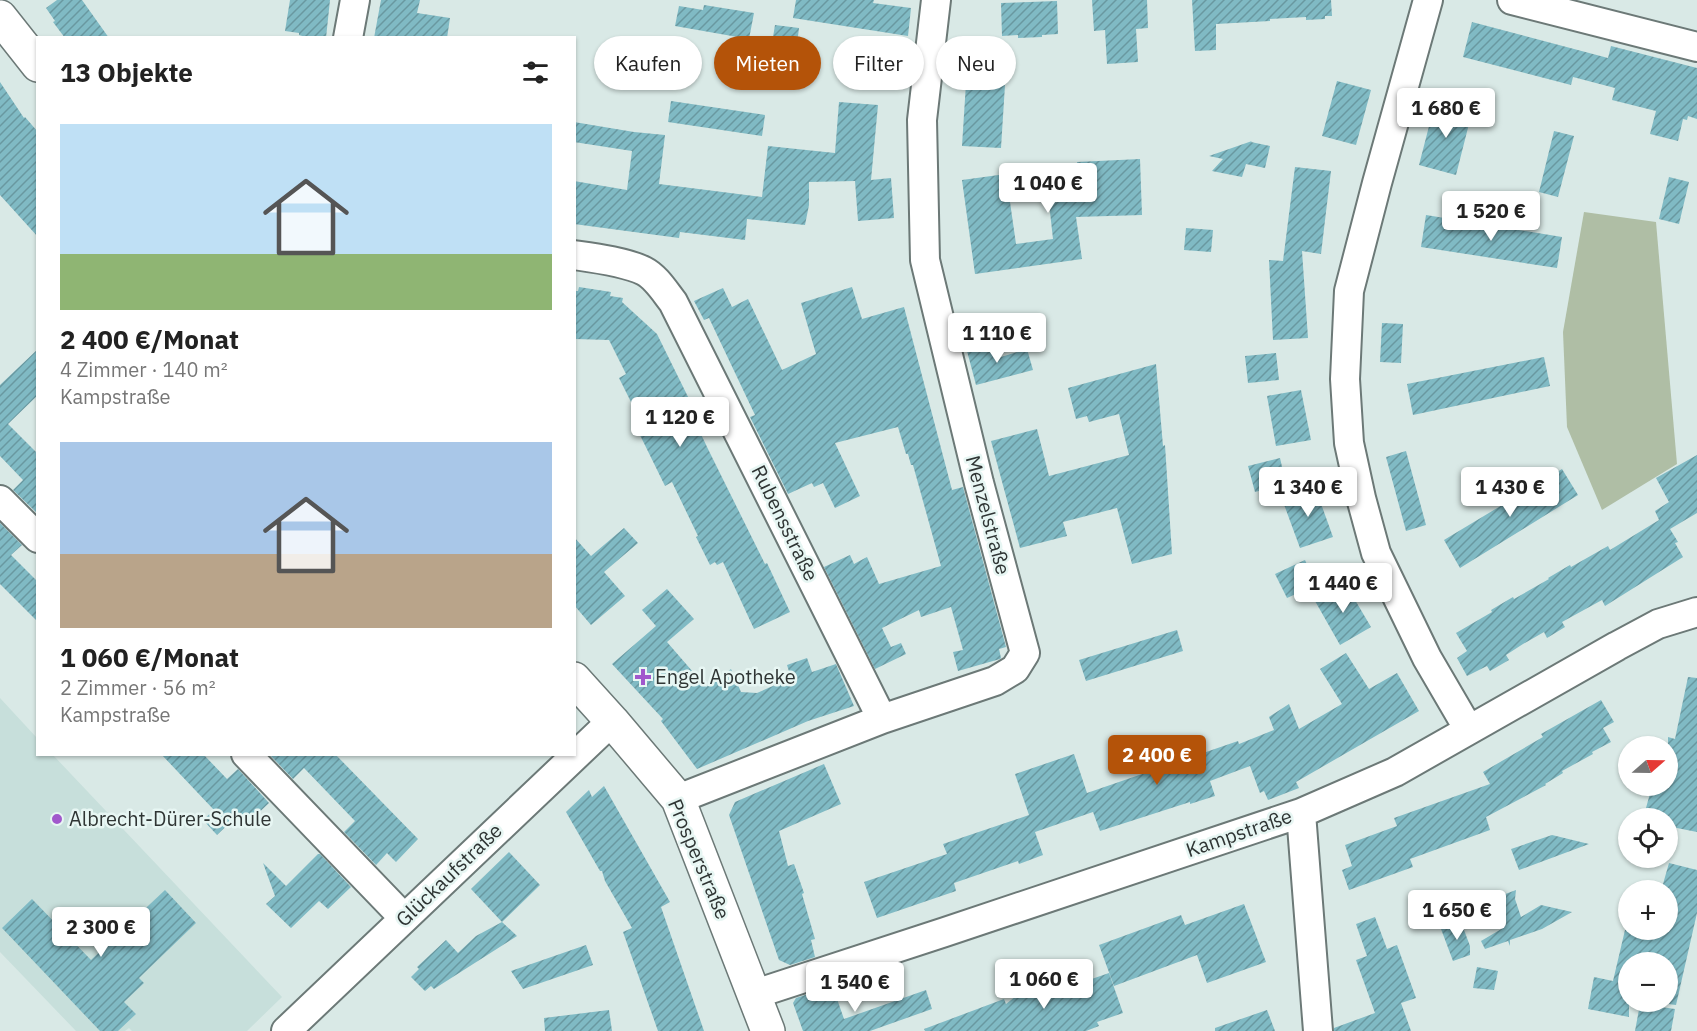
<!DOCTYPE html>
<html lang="de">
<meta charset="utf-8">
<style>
:root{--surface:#fff;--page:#f6f6f6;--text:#222;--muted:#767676;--accent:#b45309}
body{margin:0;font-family:"IBM Plex Sans",sans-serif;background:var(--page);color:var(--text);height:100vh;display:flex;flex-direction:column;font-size:22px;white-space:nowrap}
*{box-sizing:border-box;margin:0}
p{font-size:20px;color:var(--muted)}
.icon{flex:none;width:33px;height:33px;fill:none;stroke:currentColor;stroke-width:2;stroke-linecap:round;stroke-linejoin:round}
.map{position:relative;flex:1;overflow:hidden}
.drawer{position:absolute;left:36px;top:36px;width:540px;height:720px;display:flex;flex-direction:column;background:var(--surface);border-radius:0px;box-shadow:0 2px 4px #0004}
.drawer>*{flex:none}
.banner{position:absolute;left:594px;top:36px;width:570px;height:54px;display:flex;gap:12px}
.needle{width:39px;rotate:70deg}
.tools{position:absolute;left:1618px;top:736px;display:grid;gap:12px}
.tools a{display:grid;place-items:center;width:60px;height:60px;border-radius:50%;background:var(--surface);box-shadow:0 2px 4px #0004;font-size:30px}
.price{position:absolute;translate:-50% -51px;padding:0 14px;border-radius:6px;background:#fff;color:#222;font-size:20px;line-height:39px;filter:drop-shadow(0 2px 3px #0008)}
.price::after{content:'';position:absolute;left:50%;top:36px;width:18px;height:14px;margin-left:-9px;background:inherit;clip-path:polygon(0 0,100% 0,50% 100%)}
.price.on{background:var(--accent);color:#fff}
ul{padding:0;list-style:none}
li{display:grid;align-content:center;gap:12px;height:318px;padding:0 24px}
li span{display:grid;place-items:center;height:186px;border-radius:0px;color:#555}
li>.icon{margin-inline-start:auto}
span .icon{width:108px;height:108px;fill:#fffc;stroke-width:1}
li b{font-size:26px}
h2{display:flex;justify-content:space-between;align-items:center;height:72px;padding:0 24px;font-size:26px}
.tag{padding:0 21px;border-radius:27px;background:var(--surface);box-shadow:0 2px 4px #0004;font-size:21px;line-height:54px}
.tag.on{background:var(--accent);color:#fff}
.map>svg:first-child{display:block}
.built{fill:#c7dfdb}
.green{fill:#afbea5}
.building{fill:url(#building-hatch)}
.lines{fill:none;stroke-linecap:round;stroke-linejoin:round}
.minor-casing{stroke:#6c7977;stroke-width:32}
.secondary-casing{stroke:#6c7977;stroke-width:36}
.minor{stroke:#fff;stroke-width:28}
.secondary{stroke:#fff;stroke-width:33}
.poi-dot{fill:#a158cc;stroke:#e7f6f3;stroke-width:2}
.labels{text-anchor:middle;stroke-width:5;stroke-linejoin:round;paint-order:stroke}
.street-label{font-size:20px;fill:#2f3534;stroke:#e7f6f3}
.poi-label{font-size:20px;fill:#2f3534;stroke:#e7f6f3;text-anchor:start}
</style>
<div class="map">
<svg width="1697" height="1031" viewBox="0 0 1697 1031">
<defs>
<pattern id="building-hatch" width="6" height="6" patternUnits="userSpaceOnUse" patternTransform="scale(1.5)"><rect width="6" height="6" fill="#80bac4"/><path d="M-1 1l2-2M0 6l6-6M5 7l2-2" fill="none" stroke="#6998a0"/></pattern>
</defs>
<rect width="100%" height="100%" fill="#d9e9e6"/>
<path class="built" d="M0 698 37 738 38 754 53 755 282 997 247 1031H132L129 1028 125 1031H76L0 952Z"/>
<path class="green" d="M1584 212 1656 222 1677 464 1602 510 1567 427 1563 332Z"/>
<path class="building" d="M57 0H82L109 38H65L53 22 55 21 46 8Z
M290 0H330L326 38H309L299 35V33L285 31Z
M381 0H420L417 13 450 18 447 38H374Z
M796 0H874L873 3 911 8 908 36 793 18Z
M1092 0H1147L1148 28 1136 29 1138 62 1107 64 1105 30 1094 31Z
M1192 0H1331L1332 16H1325V19L1306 20V17L1270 19V21L1216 24V50L1195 51Z
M1057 1 1058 34 1042 35V37L1018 38V35L1002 36 1001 3Z
M704 5 754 13 749 39 675 26 679 6 703 10Z
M1472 22 1608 58 1611 46 1697 68V119L1688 116 1687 120 1683 119 1678 141 1650 134 1656 111 1612 100 1615 88 1573 77 1571 85 1463 57Z
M775 25 799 28 796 52 771 49Z
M1337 81 1371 90 1356 145 1322 136Z
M0 82 24 118 25 117 38 132V237L0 195Z
M966 83 1005 85 1001 148 962 146Z
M671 101 765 115 762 136 668 122Z
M839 102 878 105 871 180 891 178 894 218 858 221 855 181 809 182V205L805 225 747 219 745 240 680 232 679 238 574 224V181L627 190 632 151 574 142V122L634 132 665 135 659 184 762 197 768 146 835 153Z
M1435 103 1472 112 1456 175 1419 165Z
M1554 131 1574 136 1558 197 1539 192Z
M1252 141 1251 142 1270 146 1265 168 1246 164 1242 177 1212 171 1223 159 1209 156Z
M1140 159 1142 215 1076 217 1082 259 975 274 962 180 1006 174 1016 244 1053 239 1049 203 1067 201 1065 166 1077 165V162Z
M1295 167 1331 171 1326 212 1321 254 1302 251 1308 338 1273 340 1269 260 1283 261Z
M1669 177 1689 182 1679 224 1659 219Z
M1426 215 1562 237 1557 268 1421 247Z
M1186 228 1213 230 1211 252 1184 250Z
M579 287 611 292 610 296 623 298 622 302 657 334 693 407 689 409 708 449 765 564 767 563 790 612 754 629 723 562 717 565 715 562 710 565 696 537 698 536 672 482 665 486 638 431 644 428 619 378 626 374 609 340 574 339V291H578Z
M852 287 862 319 904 307 952 490 963 487 1006 647 999 649 1001 658 1000 659 958 671 953 652 963 650 951 607 921 617 919 610 882 628 891 647 901 643 906 654 875 669 824 567 850 555 854 564 867 557 879 584 941 566 913 465H911L908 454H906L898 427 835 443 860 496 835 508 823 483 814 487 812 483 788 494 750 417 755 415 709 318 704 320 694 301 723 288 732 307 748 299 782 370 816 354 801 303Z
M1382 323 1403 324 1401 363 1380 362Z
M997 343 1001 357 1027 349 1033 370 976 385 967 351Z
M38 349V395L8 424 38 454V514L13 490 23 480 0 456V385Z
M1276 353 1279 380 1248 383 1245 356Z
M1544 357 1550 386 1413 415 1407 384Z
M1156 364 1163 446 1165 445 1172 554 1132 564 1117 508 1063 522 1067 536 1020 548 991 441 1037 429 1049 476 1129 455 1119 414 1089 422 1087 416 1076 419 1068 388Z
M1301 390 1311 440 1276 446 1267 396Z
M1406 451 1426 525 1406 531 1386 457Z
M1697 455V513L1670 529 1678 542 1675 543 1683 557 1605 606 1602 600 1562 622 1565 627 1547 638 1544 632 1523 644 1506 655 1509 660 1490 671 1487 666 1467 676 1457 658 1467 651 1456 633 1492 612 1491 610 1513 597 1514 599 1549 579 1548 578 1570 565 1571 567 1608 546 1610 550 1659 520 1655 511 1669 502 1656 478Z
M1280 458 1286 484 1255 492 1248 466Z
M1562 469 1578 495 1460 568 1444 540Z
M1315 487 1333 537 1300 548 1282 499Z
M0 523 22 545 11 555 38 582V622L0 584Z
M624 528 638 543 604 572 625 596 591 625 574 605V537L591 556Z
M1305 560 1316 585 1287 598 1275 574Z
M1345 583 1371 627 1340 645 1315 601Z
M667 589 694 619 667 642 706 687 731 669 741 692 757 693 791 678 787 665 807 658 812 672 836 664 854 706 808 721 697 769 661 721 663 719 612 664 656 626 642 610Z
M1177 630 1183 651 1086 681 1079 660Z
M1346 653 1369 689 1397 673 1419 711 1296 782 1299 788 1268 800 1264 791 1260 793 1250 766 1210 781 1215 796 1190 804V802L1100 831 1093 812 1035 832 1043 855 1019 864 1018 861 954 883 956 891 877 918 864 882 947 854 943 844 1029 815 1015 774 1074 754 1087 793 1238 741 1239 744 1274 730 1269 717 1289 704 1299 729 1342 704 1320 669Z
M1688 677 1697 678V832L1672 827 1667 816 1658 819H1643L1652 786H1668V737L1675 739Z
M1601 700 1614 722 1603 728 1611 742 1592 752 1593 754 1562 771 1563 773 1545 784 1546 785 1486 817 1490 830 1410 859 1413 867 1349 890 1342 870 1352 866 1345 845 1397 826 1394 818 1490 784 1483 772 1543 737 1541 734Z
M161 754H203L227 779 238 769 269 803 247 824 238 815 217 835 203 820 214 810Z
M269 754H335L418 839 396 862 387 853 376 865 344 832 355 821 304 768 293 779Z
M824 764 841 804 779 831 788 866 794 864 804 893 802 894 815 939 811 940 815 957 790 965 779 960 729 815 735 802Z
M604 786 670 902 661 907 704 1031H658L623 932 632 928 605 881 602 871H600L566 812 589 790 592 797Z
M1552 835 1589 844 1519 870 1511 849Z
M509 852 540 885 502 922 471 889Z
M318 854H320L351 887 328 909 319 901 291 928 266 904 275 896 263 863 286 886Z
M1669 863 1697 870V913L1676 1005 1668 1004V963H1629V1017L1588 1009 1594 977 1613 981 1625 930H1668V891H1661Z
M165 890 196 923 139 978 144 983 124 1002 136 1014 118 1031H100L2 928 32 899 91 960Z
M1516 890 1515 899 1521 917 1541 905 1572 912 1542 929 1510 940V946L1508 941 1485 949 1481 941 1503 928 1491 894 1500 896Z
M1244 904 1266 962 1207 983 1197 955 1114 986 1099 945 1181 915 1185 925Z
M1375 917 1387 949 1397 945 1416 998 1401 1003 1411 1031H1334V1028L1375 1013 1356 960 1367 956 1356 924Z
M502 922 517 936 434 989 431 986 425 991 411 977 419 969 417 967 446 940 458 953 476 936Z
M1461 922 1470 946V955L1453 961 1441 929Z
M586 945 593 965 523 989 511 971Z
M1477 967 1498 971 1494 990 1473 988Z
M1109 973 1123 1013 1097 1022 1099 1026 1086 1031H925L924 1029 1004 999 1006 1004 1025 989 1027 994 1051 985 1054 992Z
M827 988 831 998 836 996 844 1019 926 990 932 1009 870 1031H803L793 1003 796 998Z
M1640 1004 1675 1009 1671 1031H1635Z
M609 1010 612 1031H545L544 1018Z
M1267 1010 1275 1031H1215V1028Z"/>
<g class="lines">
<defs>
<path id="minor" d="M1428 0 1377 183 1349 291 1345 379 1349 443 1361 498 1376 553 1427 658 1469 730
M1512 0 1697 47
M348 38 355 0
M574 255C595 258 626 262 644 271 656 277 665 292 673 302L882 719
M0 500 38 538
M246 754 404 918
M678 799 882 719 995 681 1015 669 1025 653 979 483 925 260 922 120 936 0
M1301 813 1318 1031
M755 994 945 932 1301 813 1395 772 1617 646 1658 624 1697 612
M286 1031 612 721"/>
<path id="secondary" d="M0 17 38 65
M574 679 612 721 678 799 768 1031"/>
</defs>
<use href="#minor" class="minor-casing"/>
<use href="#secondary" class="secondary-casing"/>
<use href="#minor" class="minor"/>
<use href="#secondary" class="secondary"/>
</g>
<g class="poi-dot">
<path d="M640 668h6v6h6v6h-6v6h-6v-6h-6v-6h6z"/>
<circle cx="57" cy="819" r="6"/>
</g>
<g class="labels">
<g class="street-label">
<text transform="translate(988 515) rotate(75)" y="7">Menzelstraße</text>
<text transform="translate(785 523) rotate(64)" y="7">Rubensstraße</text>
<text transform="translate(1239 833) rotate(-19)" y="7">Kampstraße</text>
<text transform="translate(699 859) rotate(67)" y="7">Prosperstraße</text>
<text transform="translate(449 875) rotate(-44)" y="7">Glückaufstraße</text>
</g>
<g class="poi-label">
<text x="655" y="684">Engel Apotheke</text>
<text x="69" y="826">Albrecht-Dürer-Schule</text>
</g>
</g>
</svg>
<div class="tools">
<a><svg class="needle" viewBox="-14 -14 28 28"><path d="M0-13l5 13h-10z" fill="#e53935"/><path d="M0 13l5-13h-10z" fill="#767676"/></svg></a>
<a><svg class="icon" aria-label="locate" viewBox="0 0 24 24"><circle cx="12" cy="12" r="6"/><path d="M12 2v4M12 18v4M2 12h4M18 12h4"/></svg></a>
<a>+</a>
<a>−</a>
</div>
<b class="price" style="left:1446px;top:139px">1 680 €</b>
<b class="price" style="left:1048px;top:214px">1 040 €</b>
<b class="price" style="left:1491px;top:242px">1 520 €</b>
<b class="price" style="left:997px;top:364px">1 110 €</b>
<b class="price" style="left:680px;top:448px">1 120 €</b>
<b class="price" style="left:1308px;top:518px">1 340 €</b>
<b class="price" style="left:1510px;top:518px">1 430 €</b>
<b class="price" style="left:1343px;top:614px">1 440 €</b>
<b class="price on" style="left:1157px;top:786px">2 400 €</b>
<b class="price" style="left:1457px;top:941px">1 650 €</b>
<b class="price" style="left:101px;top:958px">2 300 €</b>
<b class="price" style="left:1044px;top:1010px">1 060 €</b>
<b class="price" style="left:855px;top:1013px">1 540 €</b>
<div class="banner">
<a class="tag">Kaufen</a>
<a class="tag on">Mieten</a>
<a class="tag">Filter</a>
<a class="tag">Neu</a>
</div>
<section class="drawer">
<h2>13 Objekte<svg class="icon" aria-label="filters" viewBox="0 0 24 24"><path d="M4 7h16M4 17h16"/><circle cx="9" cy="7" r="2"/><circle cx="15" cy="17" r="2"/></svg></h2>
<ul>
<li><span style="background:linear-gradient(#bfe0f5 70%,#8fb573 0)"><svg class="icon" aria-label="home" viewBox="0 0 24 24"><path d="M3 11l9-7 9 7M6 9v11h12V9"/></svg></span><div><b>2 400 €/Monat</b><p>4 Zimmer · 140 m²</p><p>Kampstraße</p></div></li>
<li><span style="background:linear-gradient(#a9c7e8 60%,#b9a48a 0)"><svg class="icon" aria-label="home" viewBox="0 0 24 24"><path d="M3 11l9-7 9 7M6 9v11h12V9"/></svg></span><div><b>1 060 €/Monat</b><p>2 Zimmer · 56 m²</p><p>Kampstraße</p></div></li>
</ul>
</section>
</div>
